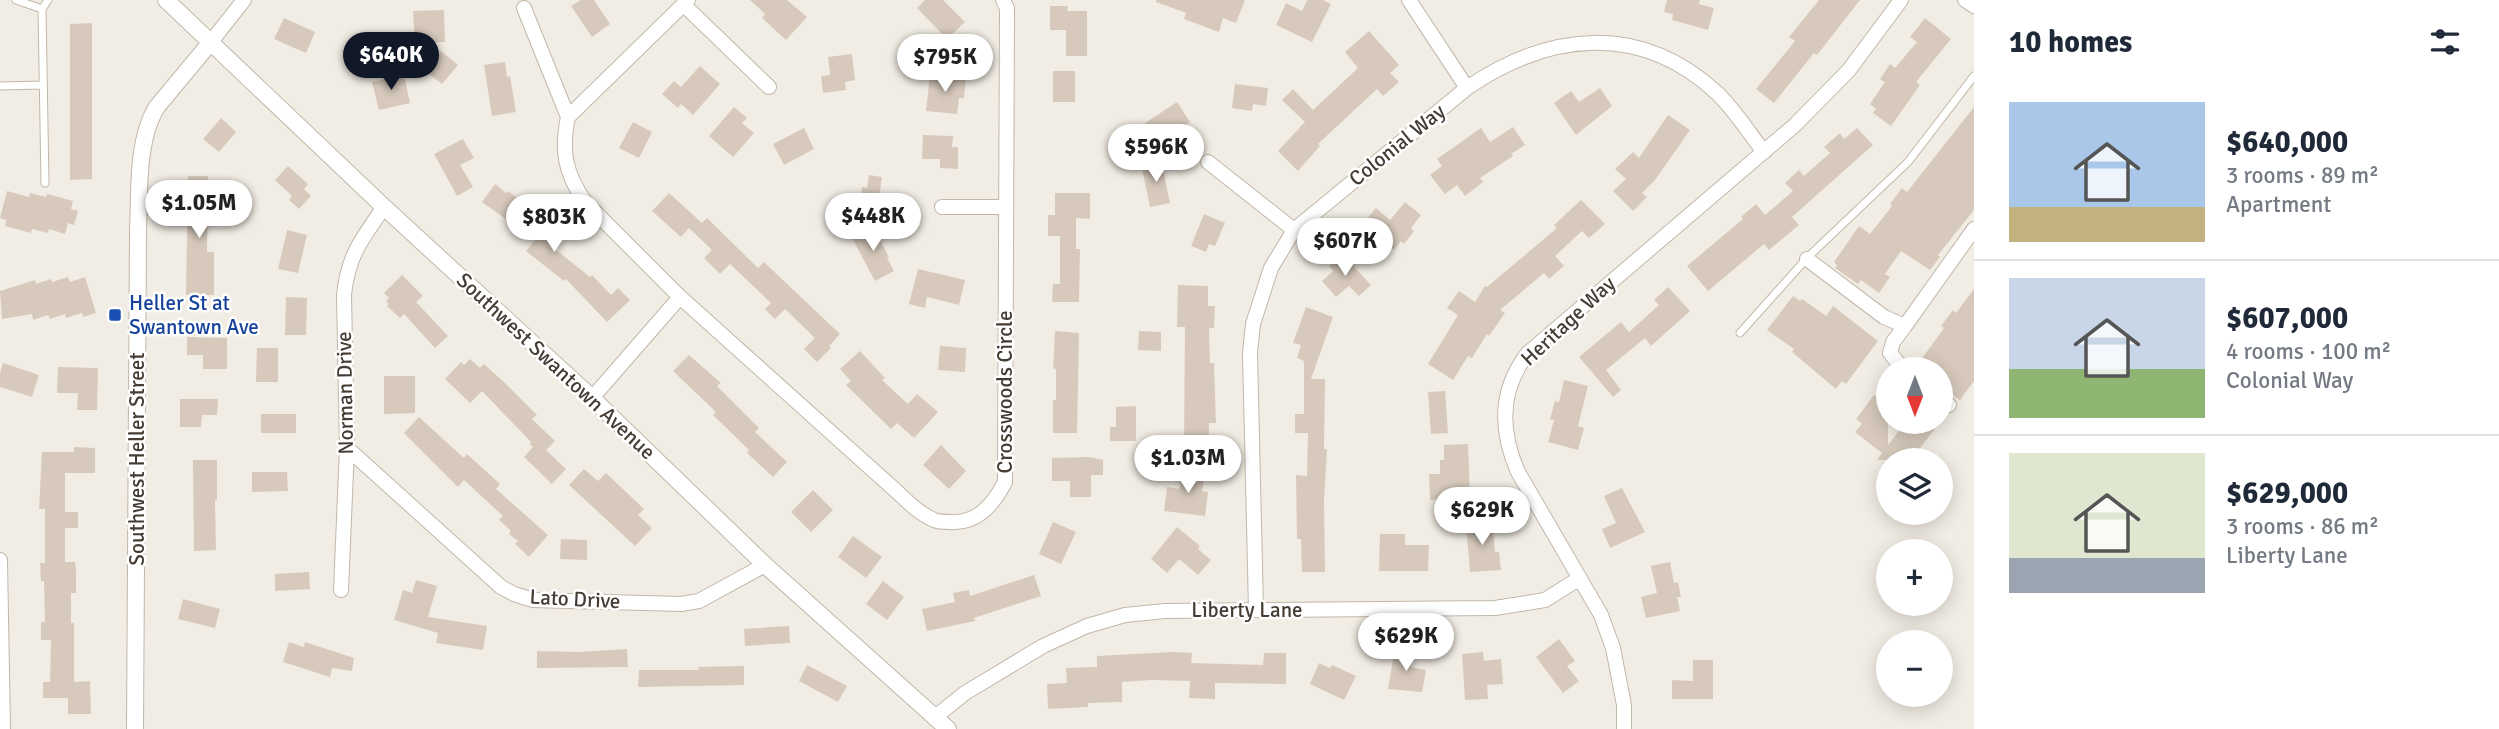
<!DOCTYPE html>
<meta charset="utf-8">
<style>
:root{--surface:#fff;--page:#f6f6f7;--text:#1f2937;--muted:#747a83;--line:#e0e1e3;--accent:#111827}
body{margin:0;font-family:Signika,sans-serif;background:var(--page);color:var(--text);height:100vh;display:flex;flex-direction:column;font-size:26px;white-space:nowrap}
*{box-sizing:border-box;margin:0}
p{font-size:23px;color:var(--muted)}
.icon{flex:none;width:38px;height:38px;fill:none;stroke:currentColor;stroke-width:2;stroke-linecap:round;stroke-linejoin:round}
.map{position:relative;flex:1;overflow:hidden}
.side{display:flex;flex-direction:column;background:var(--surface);width:525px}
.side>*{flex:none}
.needle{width:46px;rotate:180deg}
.buttons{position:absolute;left:1876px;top:357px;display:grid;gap:14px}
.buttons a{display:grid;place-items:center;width:77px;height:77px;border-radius:50%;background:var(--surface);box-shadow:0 4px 18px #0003;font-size:35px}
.price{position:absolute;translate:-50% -60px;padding:0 16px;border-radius:24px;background:#fff;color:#222;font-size:23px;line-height:46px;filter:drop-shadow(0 2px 4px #0008)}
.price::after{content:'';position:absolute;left:50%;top:42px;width:21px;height:16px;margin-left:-10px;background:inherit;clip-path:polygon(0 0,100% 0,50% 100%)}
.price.selected{background:var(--accent);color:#fff}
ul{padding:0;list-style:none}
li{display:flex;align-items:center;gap:21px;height:175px;padding:0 35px}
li+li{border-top:2px solid var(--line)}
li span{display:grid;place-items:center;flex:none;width:196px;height:140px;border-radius:0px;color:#555}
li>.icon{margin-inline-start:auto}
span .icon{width:84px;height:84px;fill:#fffc;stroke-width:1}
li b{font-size:30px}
h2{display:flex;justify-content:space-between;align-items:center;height:84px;padding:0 35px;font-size:30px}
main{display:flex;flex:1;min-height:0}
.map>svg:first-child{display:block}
.building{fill:#d7cabc}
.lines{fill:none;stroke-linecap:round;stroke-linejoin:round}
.service-casing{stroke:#c1b7a9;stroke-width:9}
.minor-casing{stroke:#c1b7a9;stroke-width:16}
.tertiary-casing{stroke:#c1b7a9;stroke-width:18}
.service{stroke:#fff;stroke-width:7}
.minor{stroke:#fff;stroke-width:14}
.tertiary{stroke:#fff;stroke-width:16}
.transit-dot{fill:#1a4fb4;stroke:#fff;stroke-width:2.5}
.labels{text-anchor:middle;stroke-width:5;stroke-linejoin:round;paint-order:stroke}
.street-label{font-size:21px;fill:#453d34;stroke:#fff}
.transit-label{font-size:21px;fill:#164399;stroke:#fff;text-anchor:start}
</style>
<main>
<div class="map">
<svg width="1974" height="729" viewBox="0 0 1974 729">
<rect width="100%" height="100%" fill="#f2ede4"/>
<path class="building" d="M581 0H594L610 24 592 37 571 6Z
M750 0H787L807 17 786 40 762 18 765 14Z
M925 0H943L965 22 947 39 917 8Z
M1156 0H1245L1236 23 1223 18 1219 32 1184 19 1186 13 1156 2Z
M1307 0H1323L1331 4 1312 42 1276 25 1286 3 1302 11Z
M1667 0H1700L1699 4 1714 8 1708 30 1672 20 1673 14 1664 12Z
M1819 0H1860L1817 55 1814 53 1774 103 1756 89 1795 41 1789 37Z
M1050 6H1068L1067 11H1087V56H1066V30H1050Z
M444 10 445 42 415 43 413 11Z
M284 18 315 32 306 53 274 39Z
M1925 18 1951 39 1916 82 1920 85 1891 126 1873 113 1876 109 1870 104 1885 82 1880 79 1890 64 1895 68 1917 42 1910 37Z
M92 23V179L70 180V24Z
M1369 31 1399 65 1390 73 1399 82 1383 96 1377 89 1318 144 1320 146 1298 171 1278 151 1305 122 1282 100 1293 89 1313 110 1358 68 1345 52Z
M441 51 458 65 442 84 425 71Z
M852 54 855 80 845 82 846 90 823 93 821 76 830 75 828 57Z
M505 62 507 77 510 76 516 112 492 116 484 65Z
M700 66 720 84 693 115 681 104 678 108 662 94 674 81 681 87Z
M1053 71H1075V102H1053Z
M404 75 410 103 379 110 372 82Z
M930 75 966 78 964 98H959L957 114 926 111Z
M1235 84 1268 88 1266 106 1253 104 1252 111 1232 108Z
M1600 88 1612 106 1576 135 1554 103 1571 91 1579 102Z
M1177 102 1190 122 1158 143 1145 123Z
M734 107 747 118 742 123 754 133 733 157 709 136Z
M1974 107V210L1938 255 1940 257 1930 270 1901 251 1885 274 1890 277 1879 293 1861 280 1858 284 1835 268 1837 265 1834 262 1859 226 1870 234 1892 206 1890 204 1902 188 1907 192Z
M1668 115 1690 130 1655 180 1642 193 1647 197 1633 211 1613 191 1626 179 1615 169 1633 152 1639 158Z
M221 118 236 132 219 152 203 139Z
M633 122 652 132 639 158 619 148Z
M1513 127 1525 145 1511 154 1513 156 1480 178 1483 182 1465 196 1457 185 1445 194 1430 175 1442 166 1437 159 1481 128 1490 142Z
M804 128 814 149 784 165 773 144Z
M1857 128 1873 145 1792 217 1799 225 1769 250 1764 244 1708 291 1687 266 1743 219 1741 217 1756 204 1765 215 1793 191 1785 183 1799 170 1804 176 1830 153 1824 147 1840 133 1844 139Z
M923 135 953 136 952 147H958V169L940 168V159H922Z
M463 139 474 158 460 165 473 187 457 196 434 154Z
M1161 160 1170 203 1150 207 1141 164Z
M288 166 308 184 304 189 311 196 299 209 289 200 292 196 275 180Z
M869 175 882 177 878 206 860 204 862 187 867 188Z
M188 176H208L207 252H214V295H186Z
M495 184 506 193 508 191 538 213 533 221 560 243 555 249 590 277 592 275 611 295 618 288 630 300 607 322 566 279 564 281 526 251 535 240 482 202Z
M7 191 29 197 30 193 46 197 47 194 73 201 71 209 78 211 74 225 68 223 65 234 49 229 48 233 32 229 31 233 5 226 6 220 0 218Z
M669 193 702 223 707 218 758 268 764 262 840 334 829 346 831 348 817 362 804 349 815 338 785 309 775 319 765 309 771 303 730 264 720 274 704 258 712 250 689 228 681 237 652 211Z
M1055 193H1090V219L1076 218V249H1080L1079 302H1052L1053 284H1060V236H1048V215H1055Z
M1581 200 1605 224 1589 238 1582 231 1555 256 1564 266 1549 279 1544 273 1500 310 1505 313 1489 336 1487 334 1472 358 1468 356 1453 380 1428 364 1458 315 1447 308 1459 291 1475 302 1485 286 1487 287 1557 228 1554 225Z
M1405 202 1421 215 1411 228 1414 231 1404 244 1401 241 1394 250 1362 225 1376 208 1390 220Z
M1204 214 1225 223 1215 246 1209 244 1206 252 1191 246Z
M872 225 889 257 887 258 894 271 875 281 851 236Z
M287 230 307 235 298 273 278 269Z
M1342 254 1371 285 1359 296 1349 286 1336 297 1322 281 1333 271 1329 266Z
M918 269 965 280 959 305 927 297 925 308 909 304Z
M402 275 423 296 416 302 448 336 435 348 404 314 400 318 387 306 389 304 386 301 389 298 384 293Z
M68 277 70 282 85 277 96 313 83 317 82 313 66 318 65 314 50 319 48 315 33 320 32 314 2 319 0 291 35 280 36 284 51 279 52 282Z
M1178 285 1208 286V306H1215L1214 328H1209L1210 363H1214L1216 423H1209V445H1184L1185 327H1177Z
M1668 287 1690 311 1651 346 1645 338 1606 370 1621 390 1613 397 1579 357 1621 322 1629 332 1659 305 1654 300Z
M1974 289V381L1960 400 1941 387V369H1925L1918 364 1944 328 1941 326 1953 310 1956 313Z
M1793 296 1800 301 1802 299 1826 316 1833 306 1878 341 1846 384 1842 381 1836 389 1792 352 1794 349 1767 330Z
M286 297 307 298 306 335H285Z
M1306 307 1333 317 1311 379H1325L1324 449H1327L1324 500 1325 572H1302L1301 539H1297L1296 475 1307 476 1308 433H1295V414H1304V361L1297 358 1301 345 1293 343Z
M1055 331 1079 333 1077 433H1053V400H1056V369L1053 368Z
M1139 331 1161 332V351L1138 350Z
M187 337 227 338V369H203V355H187Z
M940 346 966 348 965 372 938 370Z
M257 348H278V382H256Z
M860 351 885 378 882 380 908 404 917 394 938 412 914 438 897 423 891 429 846 385 851 381 840 369Z
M689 355 721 383 717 386 759 428 755 432 787 462 773 477 747 453 749 450 713 415 716 412 673 371Z
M470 359 480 368 484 364 506 384 537 415 532 419 555 441 546 450 566 469 552 484 524 457 533 447 530 444 531 442 482 391 470 403 445 379 461 362 464 365Z
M3 363 39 375 32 397 0 387V373Z
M58 367 98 368 97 410H77L78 393H57Z
M384 376H415V413L384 414Z
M1564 380 1588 386 1578 426 1584 428 1578 450 1548 442 1554 420 1550 419 1555 401 1559 402Z
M1445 391 1448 433 1431 434 1428 392Z
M1874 395 1888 406V445L1906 422H1940L1911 460H1877L1882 453 1855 432 1862 424 1856 419Z
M180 399H218L217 415H202L201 427H180Z
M1136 406V441H1110V427H1116V407Z
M261 414H296V433H261Z
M419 417 464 458 467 454 500 484 496 489 548 535 529 557 515 544 518 541 509 534 511 531 499 520 503 516 464 480 458 487 404 433Z
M1468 444 1470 498 1463 499 1465 526 1447 527 1445 499 1430 500 1429 474H1440V460H1444V445Z
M941 445 966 471 949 489 923 465Z
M74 447 95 448V473H65V512H78V528H65V562H75L76 572V593H71V623H74V682L90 681 91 714H68V698H43V682H50L51 640H41V622H45L44 581H41L40 563H45V509H39L42 452H74Z
M1089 457 1103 460V475H1091V497H1070V481H1052V458Z
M193 460H217V500H215L216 550 194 551Z
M584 469 598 481 606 473 644 509 638 515 652 528 635 546 569 485Z
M1182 470 1205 473 1202 491 1208 492 1205 516 1164 511 1167 487 1180 489Z
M252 472H287L288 491 252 492Z
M1622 488 1645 532 1610 548 1602 529 1616 523 1604 496Z
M813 490 833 510 811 532 791 512Z
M1492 521 1495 552H1499L1501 570 1470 572 1466 523Z
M1053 522 1076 532 1061 564 1039 554Z
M1177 527 1200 546 1198 549 1211 560 1198 575 1179 559 1167 573 1151 559Z
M1380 534H1405V545H1429L1428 571H1379Z
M853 536 882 557 866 578 838 557Z
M561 539 587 540V560L560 559Z
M1670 562 1674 583 1678 582 1681 597H1677L1680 611 1646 618 1641 597 1657 593 1651 566Z
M309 572 310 589 275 591V574Z
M1034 575 1041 596 974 618 975 621 927 631 922 609 955 602 953 593 969 590 970 596Z
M416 580 437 586 428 617 487 626 483 650 436 643 438 633 394 620 403 590 412 593Z
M883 581 904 597 887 620 866 604Z
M183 599 220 609 215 628 178 619Z
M789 626 790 643 745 646 744 629Z
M1559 639 1575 661 1567 666 1579 681 1563 693 1536 657Z
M289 642 304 647 305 642 354 658 352 671 332 668 330 677 283 662Z
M1395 648 1414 652 1411 667 1426 670 1422 692 1388 689Z
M627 649 628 667 537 668V651L580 652Z
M1173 652 1192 653 1191 663 1263 665 1264 653H1286V684L1215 683V699L1189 698 1190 681 1152 680 1122 682V702L1088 703V707L1048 709 1047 684 1067 683 1066 668 1097 667V656Z
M1483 652 1484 661 1501 659 1503 684 1487 685 1488 699 1465 700 1462 654Z
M1693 660H1713V699H1672V680L1693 681Z
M1319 663 1330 668 1332 665 1356 676 1344 700 1310 684Z
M807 665 847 686 838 702 799 681Z
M744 666V685L638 687 639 670H699L698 667Z"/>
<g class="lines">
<defs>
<path id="service" d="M16 0 42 9 48 0
M42 9 45 183
M0 86 42 85
M1740 333 1809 256 1908 162 1974 76"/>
<path id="minor" d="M688 0 568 117C561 151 565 173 585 202L680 297 894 489C906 500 918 513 934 520 939 522 944 522 950 522 977 524 993 505 1005 482L1007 8 1003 0
M1409 0 1467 88
M1965 0 1974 6
M684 5 769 87
M524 8 568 117
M210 43 244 0
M1208 162 1294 230
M942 207H1006
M1807 259 1884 317 1905 326 1974 229
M1903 369 1890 353 1893 342 1905 326
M592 398 680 297
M1941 399 1949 405
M347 448 501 587 514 594 533 600 681 604 699 601 765 565
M0 560 3 729
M341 590 347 448 344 295C348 255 362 239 384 207
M1256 610 1250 353 1253 324 1271 268 1294 230 1467 88C1549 32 1640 22 1717 93 1734 109 1749 133 1764 152
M934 718 965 693 1043 646 1087 626 1125 615 1165 611 1495 608 1545 600 1580 578
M1624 729V705L1613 648 1601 615 1518 472C1500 431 1499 390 1528 353L1795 125 1849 70 1901 0"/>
<path id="tertiary" d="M166 0 384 207 592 398 765 565 948 729
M135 729 138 231C140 192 136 143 156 108L210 43"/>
</defs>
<use href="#service" class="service-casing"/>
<use href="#minor" class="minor-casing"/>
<use href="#tertiary" class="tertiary-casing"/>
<use href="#service" class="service"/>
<use href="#minor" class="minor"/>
<use href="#tertiary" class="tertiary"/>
</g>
<rect class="transit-dot" x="108" y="308" width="14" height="14" rx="3.5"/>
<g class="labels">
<g class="street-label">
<text transform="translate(1397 145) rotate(-39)" y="7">Colonial Way</text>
<text transform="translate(1568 321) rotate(-43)" y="7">Heritage Way</text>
<text transform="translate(556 366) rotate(43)" y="7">Southwest Swantown Avenue</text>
<text transform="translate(1005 392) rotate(-90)" y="7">Crosswoods Circle</text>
<text transform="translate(345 393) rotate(-91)" y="7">Norman Drive</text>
<text transform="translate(137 459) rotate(-90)" y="7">Southwest Heller Street</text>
<text transform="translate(575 599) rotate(3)" y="7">Lato Drive</text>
<text x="1247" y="617">Liberty Lane</text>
</g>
<g class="transit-label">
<text x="129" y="310">Heller St at<tspan x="129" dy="24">Swantown Ave</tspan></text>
</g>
</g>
</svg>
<div class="buttons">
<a><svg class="needle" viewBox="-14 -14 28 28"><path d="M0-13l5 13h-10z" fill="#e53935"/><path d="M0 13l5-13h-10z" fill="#747a83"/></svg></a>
<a><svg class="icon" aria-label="layers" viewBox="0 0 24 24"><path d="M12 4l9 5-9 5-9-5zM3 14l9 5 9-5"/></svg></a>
<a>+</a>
<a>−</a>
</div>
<b class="price selected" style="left:391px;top:92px">$640K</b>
<b class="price" style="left:945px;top:94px">$795K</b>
<b class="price" style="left:1156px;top:184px">$596K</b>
<b class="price" style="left:199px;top:240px">$1.05M</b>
<b class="price" style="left:873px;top:253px">$448K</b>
<b class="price" style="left:554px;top:254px">$803K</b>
<b class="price" style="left:1345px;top:278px">$607K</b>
<b class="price" style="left:1188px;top:495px">$1.03M</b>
<b class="price" style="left:1482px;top:547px">$629K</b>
<b class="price" style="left:1406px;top:673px">$629K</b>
</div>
<section class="side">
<h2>10 homes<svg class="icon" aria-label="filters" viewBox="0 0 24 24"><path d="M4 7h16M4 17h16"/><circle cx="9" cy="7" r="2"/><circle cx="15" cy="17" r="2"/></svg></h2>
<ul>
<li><span style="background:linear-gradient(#a9c7e8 75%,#c2b280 0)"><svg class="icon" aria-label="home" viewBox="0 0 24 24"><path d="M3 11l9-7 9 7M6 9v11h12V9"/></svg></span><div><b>$640,000</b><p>3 rooms · 89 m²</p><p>Apartment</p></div></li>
<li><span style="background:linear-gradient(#c9d6e8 65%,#8fb573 0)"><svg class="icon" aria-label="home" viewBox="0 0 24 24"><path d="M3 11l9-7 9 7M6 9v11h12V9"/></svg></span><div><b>$607,000</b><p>4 rooms · 100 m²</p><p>Colonial Way</p></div></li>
<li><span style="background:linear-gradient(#dfe7d0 75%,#9aa5b1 0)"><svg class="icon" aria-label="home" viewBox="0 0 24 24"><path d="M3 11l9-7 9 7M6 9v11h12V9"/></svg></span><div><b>$629,000</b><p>3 rooms · 86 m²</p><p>Liberty Lane</p></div></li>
</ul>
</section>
</main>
